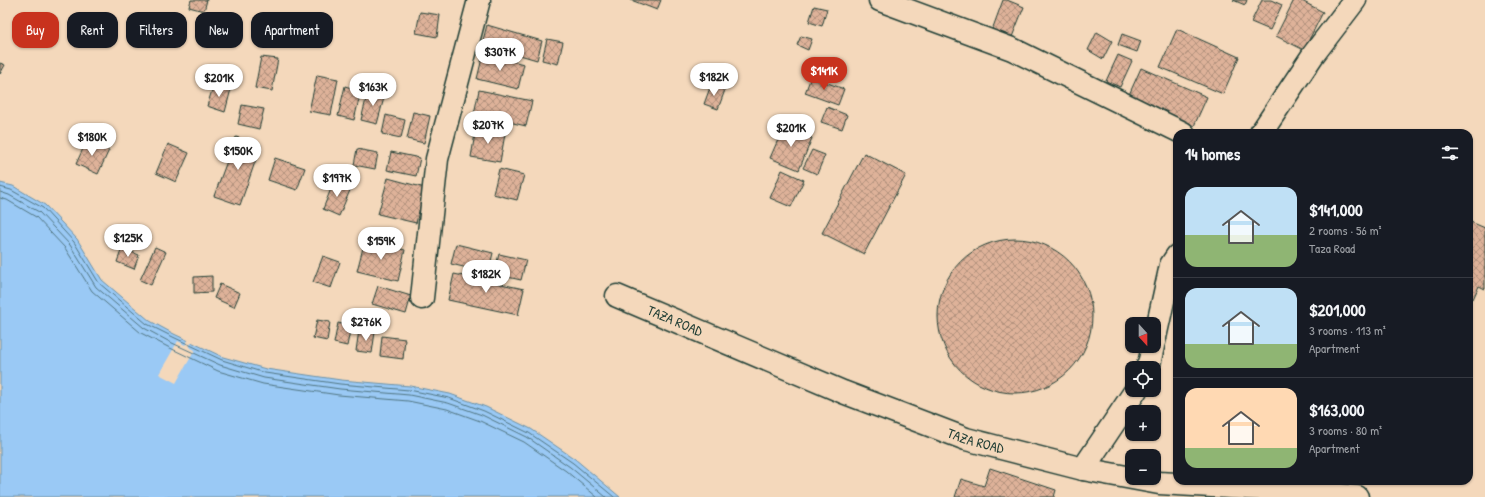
<!DOCTYPE html>
<meta charset="utf-8">
<style>
:root{--surface:#171b24;--page:#20242c;--text:#f1f3f6;--muted:#9ea1a6;--line:#363941;--accent:#c8321e}
body{margin:0;font-family:"Patrick Hand",sans-serif;background:var(--page);color:var(--text);height:100vh;display:flex;flex-direction:column;font-size:15px;white-space:nowrap}
*{box-sizing:border-box;margin:0}
p{font-size:13px;color:var(--muted)}
.icon{flex:none;width:22px;height:22px;fill:none;stroke:currentColor;stroke-width:2;stroke-linecap:round;stroke-linejoin:round}
.map{position:relative;flex:1;overflow:hidden}
.side{position:absolute;left:1173px;top:129px;width:300px;height:356px;display:flex;flex-direction:column;background:var(--surface);border-radius:12px;box-shadow:0 1px 3px #0004}
.side>*{flex:none}
.banner{position:absolute;left:12px;top:12px;width:380px;height:36px;display:flex;gap:8px}
.needle{width:26px;rotate:159deg}
.fabs{position:absolute;left:1125px;top:317px;display:grid;gap:8px}
.fabs a{display:grid;place-items:center;width:36px;height:36px;border-radius:8px;background:var(--surface);box-shadow:0 1px 3px #0004;font-size:20px}
.price{position:absolute;translate:-50% -34px;padding:0 9px;border-radius:14px;background:#fff;color:#222;font-size:13px;line-height:26px;filter:drop-shadow(0 1px 2px #0008)}
.price::after{content:'';position:absolute;left:50%;top:24px;width:12px;height:9px;margin-left:-6px;background:inherit;clip-path:polygon(0 0,100% 0,50% 100%)}
.price.active{background:var(--accent);color:#fff}
ul{padding:0;list-style:none}
li{display:flex;align-items:center;gap:12px;height:100px;padding:0 12px}
li+li{border-top:1px solid var(--line)}
li span{display:grid;place-items:center;flex:none;width:112px;height:80px;border-radius:12px;color:#555}
li>.icon{margin-inline-start:auto}
span .icon{width:48px;height:48px;fill:#fffc;stroke-width:1}
li b{font-size:17px}
h2{display:flex;justify-content:space-between;align-items:center;height:48px;padding:0 12px;font-size:17px}
.tag{padding:0 14px;border-radius:12px;background:var(--surface);box-shadow:0 1px 3px #0004;font-size:14px;line-height:36px}
.tag.active{background:var(--accent);color:#fff}
.map>svg:first-child{display:block}
.water{fill:#9ac9f5;stroke:#6991a8}
.pier{fill:#f4d8bb}
.lines{fill:none;stroke-linecap:round;stroke-linejoin:round}
.shore{stroke:#507581;stroke-width:1}
.building{fill:url(#building-cross-hatch);stroke:#1f3d34}
.minor-casing{stroke:#1f3d34;stroke-width:25}
.minor{stroke:#f4d8bb;stroke-width:22}
.labels{text-anchor:middle;stroke-width:3;stroke-linejoin:round;paint-order:stroke}
.street-label{font-size:14px;fill:#1f3d34;stroke:#f4d8bb}
</style>
<div class="map">
<svg width="1485" height="497" viewBox="0 0 1485 497">
<defs>
<pattern id="building-cross-hatch" width="8" height="8" patternUnits="userSpaceOnUse"><rect width="8" height="8" fill="#deb299"/><path d="M0 0l8 8M0 8l8-8" fill="none" stroke="#b3927e"/></pattern>
</defs>
<rect width="100%" height="100%" fill="#f4d8bb"/>
<filter id="ink" filterUnits="userSpaceOnUse"><feTurbulence type="fractalNoise" baseFrequency=".025" numOctaves="2"/><feDisplacementMap in="SourceGraphic" scale="8" xChannelSelector="R" yChannelSelector="G"/><feConvolveMatrix kernelMatrix="1 2 1 2 8 2 1 2 1" color-interpolation-filters="sRGB"/></filter>
<g filter="url(#ink)">
<path class="water" d="M0 183 13 186 45 205 77 239 102 280 150 321 174 334 223 357 266 369 341 380 410 386 450 394 486 407 531 429 575 459 620 497H0Z"/>
<path class="pier" d="M189 339 193 340 189 347 195 350 176 383 159 374 178 341 185 345Z"/>
<g class="lines">
<path class="shore" d="M0 187 11 190 43 208 74 242 99 283 147 324 173 337 222 360 265 373 340 384 409 390 449 398 484 411 529 433 573 463 614 497
M0 192 9 195 39 212 70 245 96 287 144 328 170 342 220 365 264 378 340 389 409 395 448 403 482 415 527 437 570 467 606 497
M0 198 7 200 36 217 65 248 92 291 141 333 168 347 218 371 263 384 339 395 408 401 447 409 480 421 524 442 566 471 597 497"/>
</g>
<path class="building" d="M191 0H207L204 11 189 7Z
M631 0H661L657 10Z
M1003 0H1007L1024 7 1012 37 992 30Z
M1233 0H1247L1245 5Z
M1262 0H1271L1282 5 1270 30 1251 22Z
M1294 0H1300L1323 12 1304 50 1276 36Z
M814 6 827 9 822 26 809 22Z
M420 12 440 15 437 37 416 33Z
M487 25 542 41 537 60 482 44Z
M1177 29 1239 57 1223 94 1160 67Z
M1097 32 1112 41 1103 59 1088 50Z
M1122 34 1141 41 1137 52 1118 45Z
M801 36 812 39 808 50 797 45Z
M547 39 563 42 558 64 542 60Z
M483 54 524 64 518 89 477 79Z
M1118 55 1132 61 1120 87 1106 81Z
M261 57 278 59 272 91 255 88Z
M0 63 5 65 0 74Z
M1141 68 1207 97 1194 126 1128 97Z
M317 75 338 79 331 115 309 111Z
M811 77 844 89 838 105 805 93Z
M214 84 231 89 225 112 207 106Z
M711 85 725 90 718 109 704 104Z
M345 86 361 91 354 120 338 116Z
M479 90 532 101 526 126 474 114Z
M368 91 385 94 377 124 361 120Z
M242 105 264 109 259 129 238 124Z
M827 107 847 115 842 129 821 122Z
M413 112 430 116 424 143 407 139Z
M386 115 405 120 401 138 382 134Z
M784 126 812 138 799 170 770 158Z
M476 128 505 134 500 162 471 157Z
M236 137 261 145 240 205 214 196Z
M87 140 109 150 98 174 76 164Z
M168 144 189 153 176 182 156 173Z
M357 149 378 153 375 169 354 165Z
M812 150 825 155 817 174 803 168Z
M391 152 420 158 416 176 387 170Z
M864 153 906 175 864 254 822 233Z
M275 158 305 168 297 190 268 180Z
M499 169 524 175 517 200 493 194Z
M782 170 804 180 791 207 770 198Z
M388 178 425 188 416 223 378 214Z
M334 181 351 188 339 216 323 209Z
M1471 222 1485 228V289L1479 286 1473 299 1469 297V227Z
M938 316a77 77 0 1 1 154 0a77 77 0 1 1-154 0Z
M365 240 405 250 398 281 357 271Z
M456 244 493 253 488 273 451 264Z
M155 247 166 252 151 285 140 280Z
M122 248 139 255 134 269 117 262Z
M499 254 526 260 521 280 494 274Z
M323 256 340 262 331 288 313 282Z
M454 274 524 289 518 315 448 300Z
M212 276V292L194 293V277Z
M220 284 240 293 234 307 214 298Z
M378 286 411 296 406 314 372 304Z
M317 320 330 322 327 341 313 338Z
M338 323 351 326 347 346 334 343Z
M359 330 375 332 372 353 356 351Z
M382 336 405 339 403 359 380 356Z
M990 468 1056 490 1054 497H955L961 479 984 486Z"/>
<g class="lines">
<defs>
<g id="minor">
<path d="M880 0 1012 49 1183 133"/>
<path d="M1261 133 1313 55 1355 0"/>
<path id="s1" d="M617 296 843 392 966 439 1083 469 1159 483 1315 492 1357 497"/>
<path d="M422 298 437 159 479 0"/>
<path d="M1154 342 1171 265 1177 256"/>
<path d="M1147 368 1150 360 1153 346"/>
<path d="M1083 469 1136 390"/>
</g>
</defs>
<use href="#minor" class="minor-casing"/>
<use href="#minor" class="minor"/>
</g>
</g>
<g class="labels">
<g class="street-label">
<text dy="5" stroke="none"><textPath href="#s1" startOffset="63">TAZA ROAD</textPath></text>
<text dy="5" stroke="none"><textPath href="#s1" startOffset="387">TAZA ROAD</textPath></text>
</g>
</g>
</svg>
<div class="fabs">
<a><svg class="needle" viewBox="-14 -14 28 28"><path d="M0-13l5 13h-10z" fill="#e53935"/><path d="M0 13l5-13h-10z" fill="#9ea1a6"/></svg></a>
<a><svg class="icon" aria-label="locate" viewBox="0 0 24 24"><circle cx="12" cy="12" r="6"/><path d="M12 2v4M12 18v4M2 12h4M18 12h4"/></svg></a>
<a>+</a>
<a>−</a>
</div>
<b class="price" style="left:500px;top:72px">$307K</b>
<b class="price active" style="left:824px;top:91px">$141K</b>
<b class="price" style="left:714px;top:97px">$182K</b>
<b class="price" style="left:219px;top:98px">$201K</b>
<b class="price" style="left:373px;top:107px">$163K</b>
<b class="price" style="left:488px;top:145px">$207K</b>
<b class="price" style="left:791px;top:148px">$201K</b>
<b class="price" style="left:92px;top:157px">$180K</b>
<b class="price" style="left:238px;top:171px">$150K</b>
<b class="price" style="left:337px;top:198px">$197K</b>
<b class="price" style="left:128px;top:258px">$125K</b>
<b class="price" style="left:381px;top:261px">$159K</b>
<b class="price" style="left:486px;top:294px">$182K</b>
<b class="price" style="left:366px;top:342px">$276K</b>
<div class="banner">
<a class="tag active">Buy</a>
<a class="tag">Rent</a>
<a class="tag">Filters</a>
<a class="tag">New</a>
<a class="tag">Apartment</a>
</div>
<section class="side">
<h2>14 homes<svg class="icon" aria-label="filters" viewBox="0 0 24 24"><path d="M4 7h16M4 17h16"/><circle cx="9" cy="7" r="2"/><circle cx="15" cy="17" r="2"/></svg></h2>
<ul>
<li><span style="background:linear-gradient(#bfe0f5 60%,#8fb573 0)"><svg class="icon" aria-label="home" viewBox="0 0 24 24"><path d="M3 11l9-7 9 7M6 9v11h12V9"/></svg></span><div><b>$141,000</b><p>2 rooms · 56 m²</p><p>Taza Road</p></div></li>
<li><span style="background:linear-gradient(#bfe0f5 70%,#8fb573 0)"><svg class="icon" aria-label="home" viewBox="0 0 24 24"><path d="M3 11l9-7 9 7M6 9v11h12V9"/></svg></span><div><b>$201,000</b><p>3 rooms · 113 m²</p><p>Apartment</p></div></li>
<li><span style="background:linear-gradient(#ffd9b3 75%,#8fb573 0)"><svg class="icon" aria-label="home" viewBox="0 0 24 24"><path d="M3 11l9-7 9 7M6 9v11h12V9"/></svg></span><div><b>$163,000</b><p>3 rooms · 80 m²</p><p>Apartment</p></div></li>
</ul>
</section>
</div>
